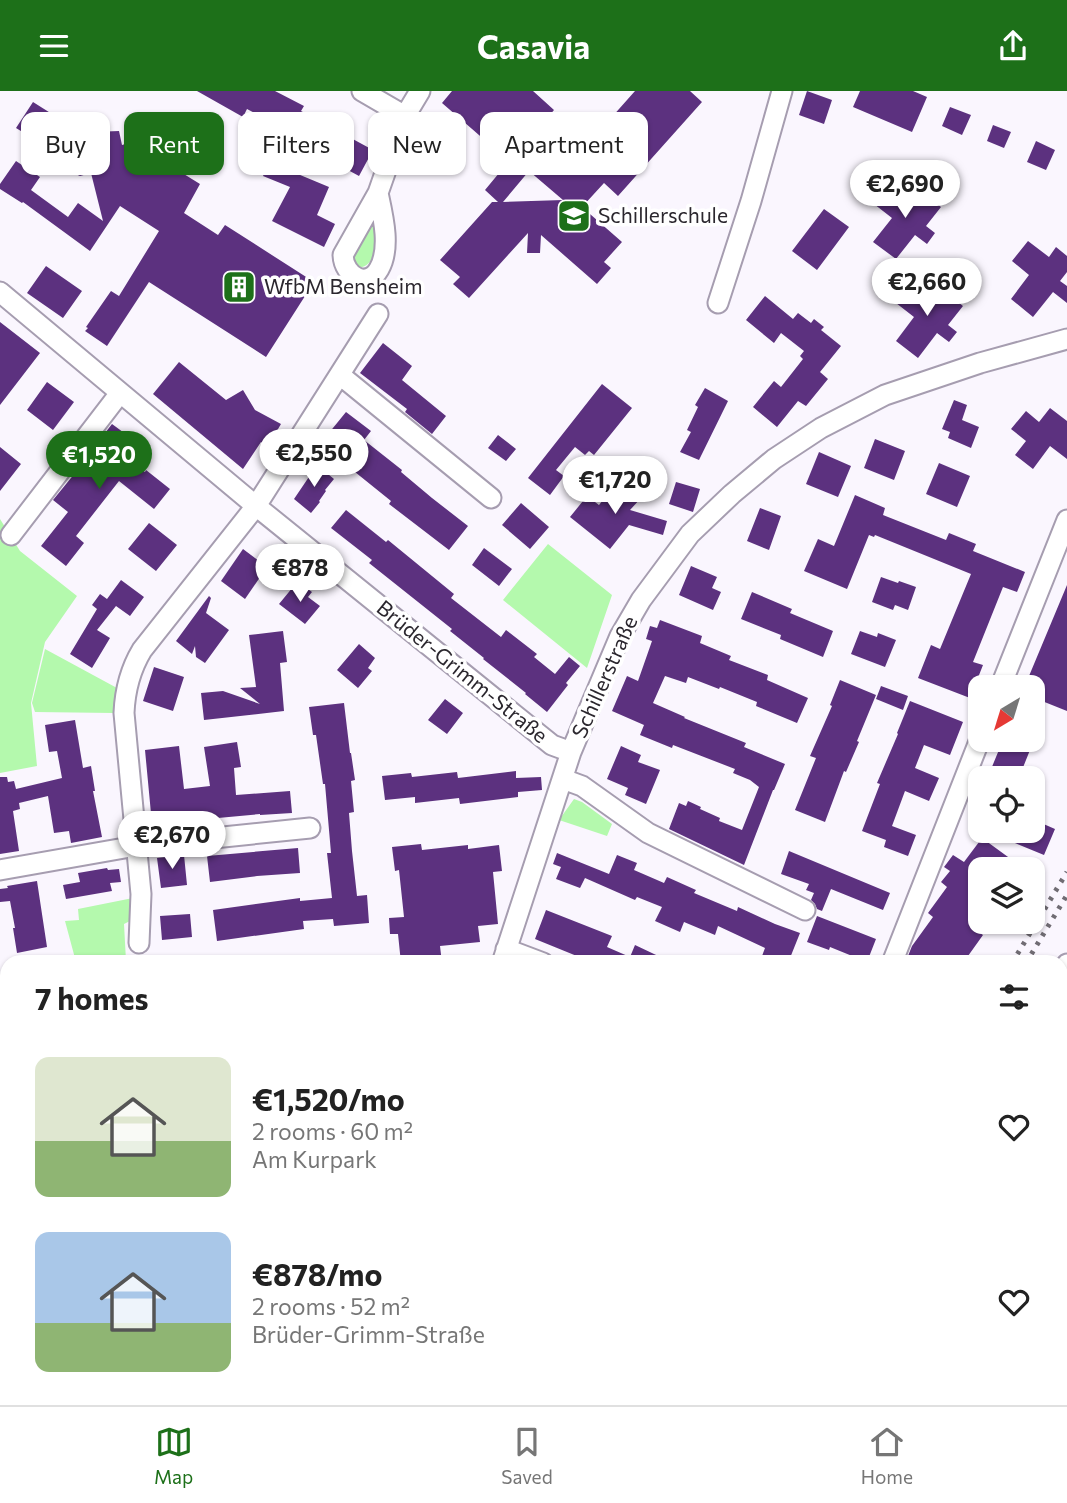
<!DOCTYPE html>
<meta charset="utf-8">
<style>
:root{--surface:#fff;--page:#f6f6f6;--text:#222;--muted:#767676;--line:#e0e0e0;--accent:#1d7019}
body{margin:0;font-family:Commissioner,sans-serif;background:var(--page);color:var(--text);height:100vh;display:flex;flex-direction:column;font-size:26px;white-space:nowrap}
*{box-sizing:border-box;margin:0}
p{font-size:23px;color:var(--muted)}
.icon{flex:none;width:38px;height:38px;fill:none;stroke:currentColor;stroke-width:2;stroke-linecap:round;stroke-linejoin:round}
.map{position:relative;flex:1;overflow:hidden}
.drawer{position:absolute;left:0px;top:864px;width:1068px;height:450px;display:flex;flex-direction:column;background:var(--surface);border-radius:21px 21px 0 0;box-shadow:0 2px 5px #0004}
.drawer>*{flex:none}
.top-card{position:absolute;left:21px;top:21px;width:700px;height:63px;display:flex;gap:14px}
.needle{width:46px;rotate:218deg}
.tools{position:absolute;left:968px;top:584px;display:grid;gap:14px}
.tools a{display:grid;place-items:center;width:77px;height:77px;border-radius:14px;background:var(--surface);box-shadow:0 2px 5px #0004;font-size:35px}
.price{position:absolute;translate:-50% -60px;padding:0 16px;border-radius:24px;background:#fff;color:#222;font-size:23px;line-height:46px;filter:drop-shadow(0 2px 4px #0008)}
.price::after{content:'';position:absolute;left:50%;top:42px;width:21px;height:16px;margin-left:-10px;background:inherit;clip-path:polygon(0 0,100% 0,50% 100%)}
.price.selected{background:var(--accent);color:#fff}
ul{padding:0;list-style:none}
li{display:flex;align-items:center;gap:21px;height:175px;padding:0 35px}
li span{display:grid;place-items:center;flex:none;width:196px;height:140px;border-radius:14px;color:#555}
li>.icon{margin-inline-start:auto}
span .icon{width:84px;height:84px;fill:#fffc;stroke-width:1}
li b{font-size:30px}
h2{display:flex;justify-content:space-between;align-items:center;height:84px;padding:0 35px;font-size:30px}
.pill{padding:0 24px;border-radius:14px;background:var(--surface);box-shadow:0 2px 5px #0004;font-size:24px;line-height:63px}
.pill.selected{background:var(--accent);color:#fff}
header{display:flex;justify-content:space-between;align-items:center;height:91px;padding:0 35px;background:var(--accent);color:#fff;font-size:32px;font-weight:700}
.tabs{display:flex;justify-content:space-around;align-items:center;height:98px;border-top:2px solid var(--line);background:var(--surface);font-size:19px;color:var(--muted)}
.tabs a{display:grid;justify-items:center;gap:4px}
.tabs .selected{color:var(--accent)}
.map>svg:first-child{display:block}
.green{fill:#b4f9ad}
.building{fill:#5c317f;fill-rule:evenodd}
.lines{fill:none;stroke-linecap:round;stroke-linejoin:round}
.minor-casing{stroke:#a69db0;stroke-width:23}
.minor{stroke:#fff;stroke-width:19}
.rail{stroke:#706c73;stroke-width:5;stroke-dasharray:3.5 7;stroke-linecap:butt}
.labels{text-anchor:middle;stroke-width:7;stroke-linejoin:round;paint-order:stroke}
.poi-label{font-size:21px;fill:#2b272e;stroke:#fff;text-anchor:start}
.street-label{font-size:21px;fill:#2b272e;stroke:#fff}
</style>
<header><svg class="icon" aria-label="menu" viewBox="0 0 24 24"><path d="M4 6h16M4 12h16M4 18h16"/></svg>Casavia<svg class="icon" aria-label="share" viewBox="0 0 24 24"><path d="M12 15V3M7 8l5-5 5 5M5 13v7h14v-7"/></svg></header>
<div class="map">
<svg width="1067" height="1314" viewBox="0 0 1067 1314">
<rect width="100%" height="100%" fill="#faf6fe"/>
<path class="green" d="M373 133C378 142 375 150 374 160 371 180 352 181 352 165 353 160 357 155 359 150 363 143 365 137 373 133Z
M0 428 20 460 77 505 45 551 31 612 37 675 0 682Z
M548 453 612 504 587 577 503 509Z
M45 558 117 597 113 622 35 621 32 612Z
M574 708 582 711 612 733 607 745 559 729Z
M133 807 134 828 124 833 126 870 76 871 65 830 79 829 78 818Z"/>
<path class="building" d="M197 0H275L304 15 301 20 373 59 359 85 298 52 301 46 247 18 243 26Z
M452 0H533L554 19 543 32 579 63 635 0H690L702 11 618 105 604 92 582 116 622 151 604 171 611 177 597 193 541 144 540 162H527L528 142 469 207 453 193 460 186 440 169 492 111H498L485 99 509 70 442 12ZM529 80 563 109 503 111Z
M807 0 832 9 824 33 799 24Z
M860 0H913L927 6 912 41 853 16Z
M33 11 71 35 88 31 93 41 119 40 122 54 132 51 200 93 184 122 218 144 225 134 314 191 266 266 149 191 107 255 85 240 88 237 86 236 111 200 119 205 159 140 120 115 90 160 23 111 22 112 0 98V93L16 70 40 86 31 99 68 126 78 112 103 130 91 82 80 85 53 73 55 61 16 37Z
M950 16 971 24 962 44 942 35Z
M993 34 1011 41 1004 57 987 50Z
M1036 50 1055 59 1046 79 1027 71Z
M269 71 329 96 317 124 335 133 324 156 272 130 290 96 263 85Z
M890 93 911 109 919 99 941 116 926 135 935 142 927 153 915 144 896 168 873 151 892 127 874 113Z
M824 118 849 136 817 179 792 160Z
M1028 150 1049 166 1056 156 1067 165V181L1060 190 1067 195V212L1053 201 1033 226 1011 208 1029 184 1012 170Z
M46 175 82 200 63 227 27 202Z
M913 191 933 207 941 198 963 215 948 234 957 241 949 251 937 242 918 267 896 250 914 226 896 212Z
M765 205 793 228 798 222 811 232 814 228 824 236 821 239 841 255 820 281 828 288 806 315 798 310 777 336 753 316 774 290 781 296 803 268 800 265 804 260 781 242 774 252 746 229Z
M0 231 40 262 0 314Z
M383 252 412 275 402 289 446 325 432 343 405 321 407 318 360 282Z
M179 271 226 309 243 299 255 319 281 333 268 355 261 351 243 378 153 303Z
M47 291 74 311 53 339 27 319Z
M602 293 632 317 594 364 589 360 585 364 575 356 556 379 564 385 550 404 528 387Z
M705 297 728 310 699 369 680 361 691 341 687 339 698 316 695 314Z
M954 309 967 314 962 329 979 336 971 357 948 347 950 341 942 338Z
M1050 317 1067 330V368L1050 355 1033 378 1015 364 1026 350 1011 338 1026 320 1039 331Z
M346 321 371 340 364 349 402 379 401 381 432 407 468 435 449 459 389 413 391 410 355 381 359 376 324 348Z
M112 333 131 347 120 362 145 381 146 379 170 398 154 418 119 390 76 445 84 452 66 475 41 455 68 421 53 409 89 365 88 364Z
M498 344 516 358 506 370 488 357Z
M875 348 905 360 894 389 864 377Z
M0 356 21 373 0 400Z
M819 361 851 375 838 406 806 393Z
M939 372 970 385 957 416 926 403Z
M317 374 334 388 325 399 326 400 319 410 320 411 311 422 294 408Z
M619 389 641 407 630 419 667 430 663 444 629 434 610 458 570 426 587 405 599 414Z
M676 391 700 398 693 421 669 413Z
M855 404 885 417 883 424 946 449 949 442 976 453 973 460 1025 481 1017 501 1003 496 973 571 983 574 970 607 918 587 931 554 940 558 971 483 875 444 874 446 869 444 847 498 804 480 818 448 834 455Z
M521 412 549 436 530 458 502 434Z
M760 417 781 425 769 459 747 450Z
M346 419 386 451 388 449 454 503 451 507 501 546 506 539 537 563 534 566 555 583 569 566 580 575 566 592 568 594 547 621 525 603 526 602 483 568 484 567 450 540 452 538 369 472 372 469 331 437Z
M149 432 177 454 156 480 128 458Z
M484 457 512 478 499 495 472 474Z
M243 458 267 476 245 508 221 490Z
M691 475 717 486 712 497 721 501 713 519 679 504Z
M881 486 898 492 899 490 916 496 908 519 895 514 893 519 872 511Z
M121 489 144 506 130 525 116 515 97 539 110 547 92 577 70 563 97 518 92 514 100 503 107 508Z
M302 494 312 501 308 506 320 515 305 533 279 513 293 496 297 499Z
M1067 494V620L1032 606V597H1024Z
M752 501 792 518 790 522 833 540 823 566 780 548 781 544 741 528Z
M209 505 211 507 206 522 229 539 205 572 196 566 195 555 192 563 176 550Z
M660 529 702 545 700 552 731 565 729 569 768 584 767 589 808 607 797 632 756 615 757 611 720 596 719 598 688 586 686 592 665 585 653 612 685 626 684 627 746 652 744 656 785 673 774 699H773L744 774 669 738 679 712 686 715 688 710 701 716 700 718 720 727 719 730 742 739 759 696 750 689 733 682 735 678 673 654 672 657 640 644 644 634 612 620 627 585 638 590 652 550 646 548 650 535 657 537Z
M283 540 287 571 280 572 284 620 204 629 201 602 223 600 260 613 240 597 256 596 249 544Z
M860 540 877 546 878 542 896 549 885 576 851 563Z
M359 553 375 567 368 577 372 580 358 597 337 579Z
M154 576 184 586 173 620 143 610Z
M840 589 876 604 857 650 859 651 846 681 844 680 825 731 795 719 816 667 810 665 832 615 830 614Z
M881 595 908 605 903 619 876 608Z
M445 608 463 622 447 643 428 629Z
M910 610 963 631 950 664 924 654 915 677 939 687 929 710 905 700 892 735 916 744 908 765 884 756 886 749 862 740 880 693 877 692 898 643 897 642Z
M344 612 350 662H351L355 689 351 690 354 721 349 722 352 760 357 805 367 804 369 832 334 835 333 828 303 830 304 838 217 850 213 819 300 807V810L332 807 327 762H331L325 693H323L316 644H313L309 616Z
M75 629 83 677 91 675 95 700H93L102 746 71 752 69 740 54 742 48 705 19 712 20 718 13 720 19 760 0 763V686H7L8 691 14 690 16 698 62 687 57 660 49 661 45 634Z
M1003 649H1034L1022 679 1019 678 1015 688H987Z
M237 651 241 676 234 677 236 704 290 700 292 722 260 724V723L207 728V726L152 733 145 659 179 655 184 698 210 695 204 656Z
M621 655 641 664 638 671 660 679 646 713 625 704 628 697 607 688Z
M516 680V687L541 686 542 699 518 701V706L460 713 459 707 415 712V706L385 709 382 685 411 682 412 686 457 681 458 687Z
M1032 728 1055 738 1044 764 988 741 1032 740Z
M982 747 1026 779H980V842L983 844 963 872H916L908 865 912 855 933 826 928 822 947 796 941 791 950 780 944 776 953 764 964 771Z
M421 753 422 759 468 754V758L499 754 502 780 493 781 498 833 478 835 480 851 440 855 442 872H401L398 843H390L389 827 404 826 399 779 395 780 392 756Z
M298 757 300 782 257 785 210 791 207 765Z
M789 760 890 802 883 819 831 798 822 820 817 818 815 813 811 809 814 802 806 799 809 793 781 783Z
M557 762 609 783 617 764 637 772 634 779 664 792 667 786 696 799 694 802 737 820 738 816 775 833 800 842 788 872H778L762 865 765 857 718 835 715 844 684 831 680 841 655 830 662 816 637 806 635 809 585 787 580 797 556 788 561 776 553 773Z
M184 764 187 794 161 797 157 767Z
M107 777 108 779 119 778 121 791 110 792 112 800 66 808 63 794 80 791 78 782Z
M37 790 47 856 17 862 13 837H15L10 810 0 811V798L8 797 7 795Z
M546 819 612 845 607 856 630 866 635 854 673 872H594L535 848Z
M190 823 192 846 162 849 160 825Z
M817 825 876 848 867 871 830 856 829 859 807 851Z"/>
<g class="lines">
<defs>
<path id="minor" d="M362 0 405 25
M378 102C383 125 391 157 379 178 368 198 344 186 343 164L378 102 405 25 420 0
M0 201 256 415 552 654 571 661
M718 212 751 110 782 0
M340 284 491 407
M11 444 120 302
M1000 597 1067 429
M563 688 582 695 648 742 805 819
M0 779 136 755 310 737
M139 852 141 803 124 622C125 598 130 579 142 559L256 415 378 223
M506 858 543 872
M502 872 571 661 620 545 641 509 690 443 732 403 774 368 821 337 885 304 980 272 1067 248
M892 872 980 648
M1060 884 1067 873
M0 965 7 964
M0 1079 7 1078
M0 1185H7
M1060 1259 1067 1263
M330 1314 333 1307
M647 1314 652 1307
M820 1314 824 1307"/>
</defs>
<use href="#minor" class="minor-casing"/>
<use href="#minor" class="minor"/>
<path class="rail" d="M1012 872 1067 781
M1026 872 1067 804
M743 1314 748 1307
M756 1314 760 1307"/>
</g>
<defs>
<symbol id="school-square" viewBox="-11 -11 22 22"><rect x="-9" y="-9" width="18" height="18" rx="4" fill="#1d7019" stroke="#fff"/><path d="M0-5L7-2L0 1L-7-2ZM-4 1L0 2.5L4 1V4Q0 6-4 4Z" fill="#fff"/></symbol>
<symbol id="building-square" viewBox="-11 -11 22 22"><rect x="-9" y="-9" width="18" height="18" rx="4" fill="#1d7019" stroke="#fff"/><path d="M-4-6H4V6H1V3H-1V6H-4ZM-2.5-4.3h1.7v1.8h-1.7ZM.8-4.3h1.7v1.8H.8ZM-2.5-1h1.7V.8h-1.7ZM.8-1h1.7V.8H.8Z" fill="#fff"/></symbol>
</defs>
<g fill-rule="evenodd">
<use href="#school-square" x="555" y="106" width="38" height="38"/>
<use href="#building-square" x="220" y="177" width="38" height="38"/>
</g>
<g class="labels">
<g class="poi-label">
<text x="598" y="132">Schillerschule</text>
<text x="264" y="203">WfbM Bensheim</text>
</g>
<g class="street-label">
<text transform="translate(462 581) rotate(39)" y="7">Brüder-Grimm-Straße</text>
<text transform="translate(605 586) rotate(-66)" y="7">Schillerstraße</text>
</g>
</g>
</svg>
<div class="tools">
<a><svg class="needle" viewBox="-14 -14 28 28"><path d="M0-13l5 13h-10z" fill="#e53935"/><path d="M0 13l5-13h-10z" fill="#767676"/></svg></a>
<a><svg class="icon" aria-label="locate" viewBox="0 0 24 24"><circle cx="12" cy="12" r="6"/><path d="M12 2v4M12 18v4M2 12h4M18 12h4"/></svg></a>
<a><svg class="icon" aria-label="layers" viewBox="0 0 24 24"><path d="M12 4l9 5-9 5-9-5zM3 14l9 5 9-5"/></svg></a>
</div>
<b class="price" style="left:905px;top:129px">€2,690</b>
<b class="price" style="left:927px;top:227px">€2,660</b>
<b class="price" style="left:314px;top:398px">€2,550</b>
<b class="price selected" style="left:99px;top:400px">€1,520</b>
<b class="price" style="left:615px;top:425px">€1,720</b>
<b class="price" style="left:300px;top:513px">€878</b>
<b class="price" style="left:172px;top:780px">€2,670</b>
<div class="top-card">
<a class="pill">Buy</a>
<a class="pill selected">Rent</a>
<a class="pill">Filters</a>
<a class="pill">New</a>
<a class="pill">Apartment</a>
</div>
<section class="drawer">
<h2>7 homes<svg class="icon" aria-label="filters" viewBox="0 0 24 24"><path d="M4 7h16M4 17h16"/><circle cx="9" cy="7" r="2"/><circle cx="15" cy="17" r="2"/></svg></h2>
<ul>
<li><span style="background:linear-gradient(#dfe7d0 60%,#8fb573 0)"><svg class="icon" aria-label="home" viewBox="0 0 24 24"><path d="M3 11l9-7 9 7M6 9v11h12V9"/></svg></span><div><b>€1,520/mo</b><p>2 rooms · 60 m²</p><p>Am Kurpark</p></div><svg class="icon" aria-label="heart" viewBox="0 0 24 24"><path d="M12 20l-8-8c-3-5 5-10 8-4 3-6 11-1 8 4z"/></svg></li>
<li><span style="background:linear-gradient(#a9c7e8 65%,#8fb573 0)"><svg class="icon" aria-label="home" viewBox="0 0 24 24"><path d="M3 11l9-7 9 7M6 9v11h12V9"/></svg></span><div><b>€878/mo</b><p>2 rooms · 52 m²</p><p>Brüder-Grimm-Straße</p></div><svg class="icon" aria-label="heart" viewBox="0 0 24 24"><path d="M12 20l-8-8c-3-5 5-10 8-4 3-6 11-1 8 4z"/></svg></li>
</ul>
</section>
</div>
<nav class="tabs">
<a class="selected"><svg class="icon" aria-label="map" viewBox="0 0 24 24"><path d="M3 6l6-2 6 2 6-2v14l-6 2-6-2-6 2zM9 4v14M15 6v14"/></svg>Map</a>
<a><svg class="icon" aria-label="saved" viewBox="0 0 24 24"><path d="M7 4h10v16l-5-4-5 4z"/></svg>Saved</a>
<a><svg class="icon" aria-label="home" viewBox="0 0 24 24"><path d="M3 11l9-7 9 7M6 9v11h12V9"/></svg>Home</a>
</nav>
